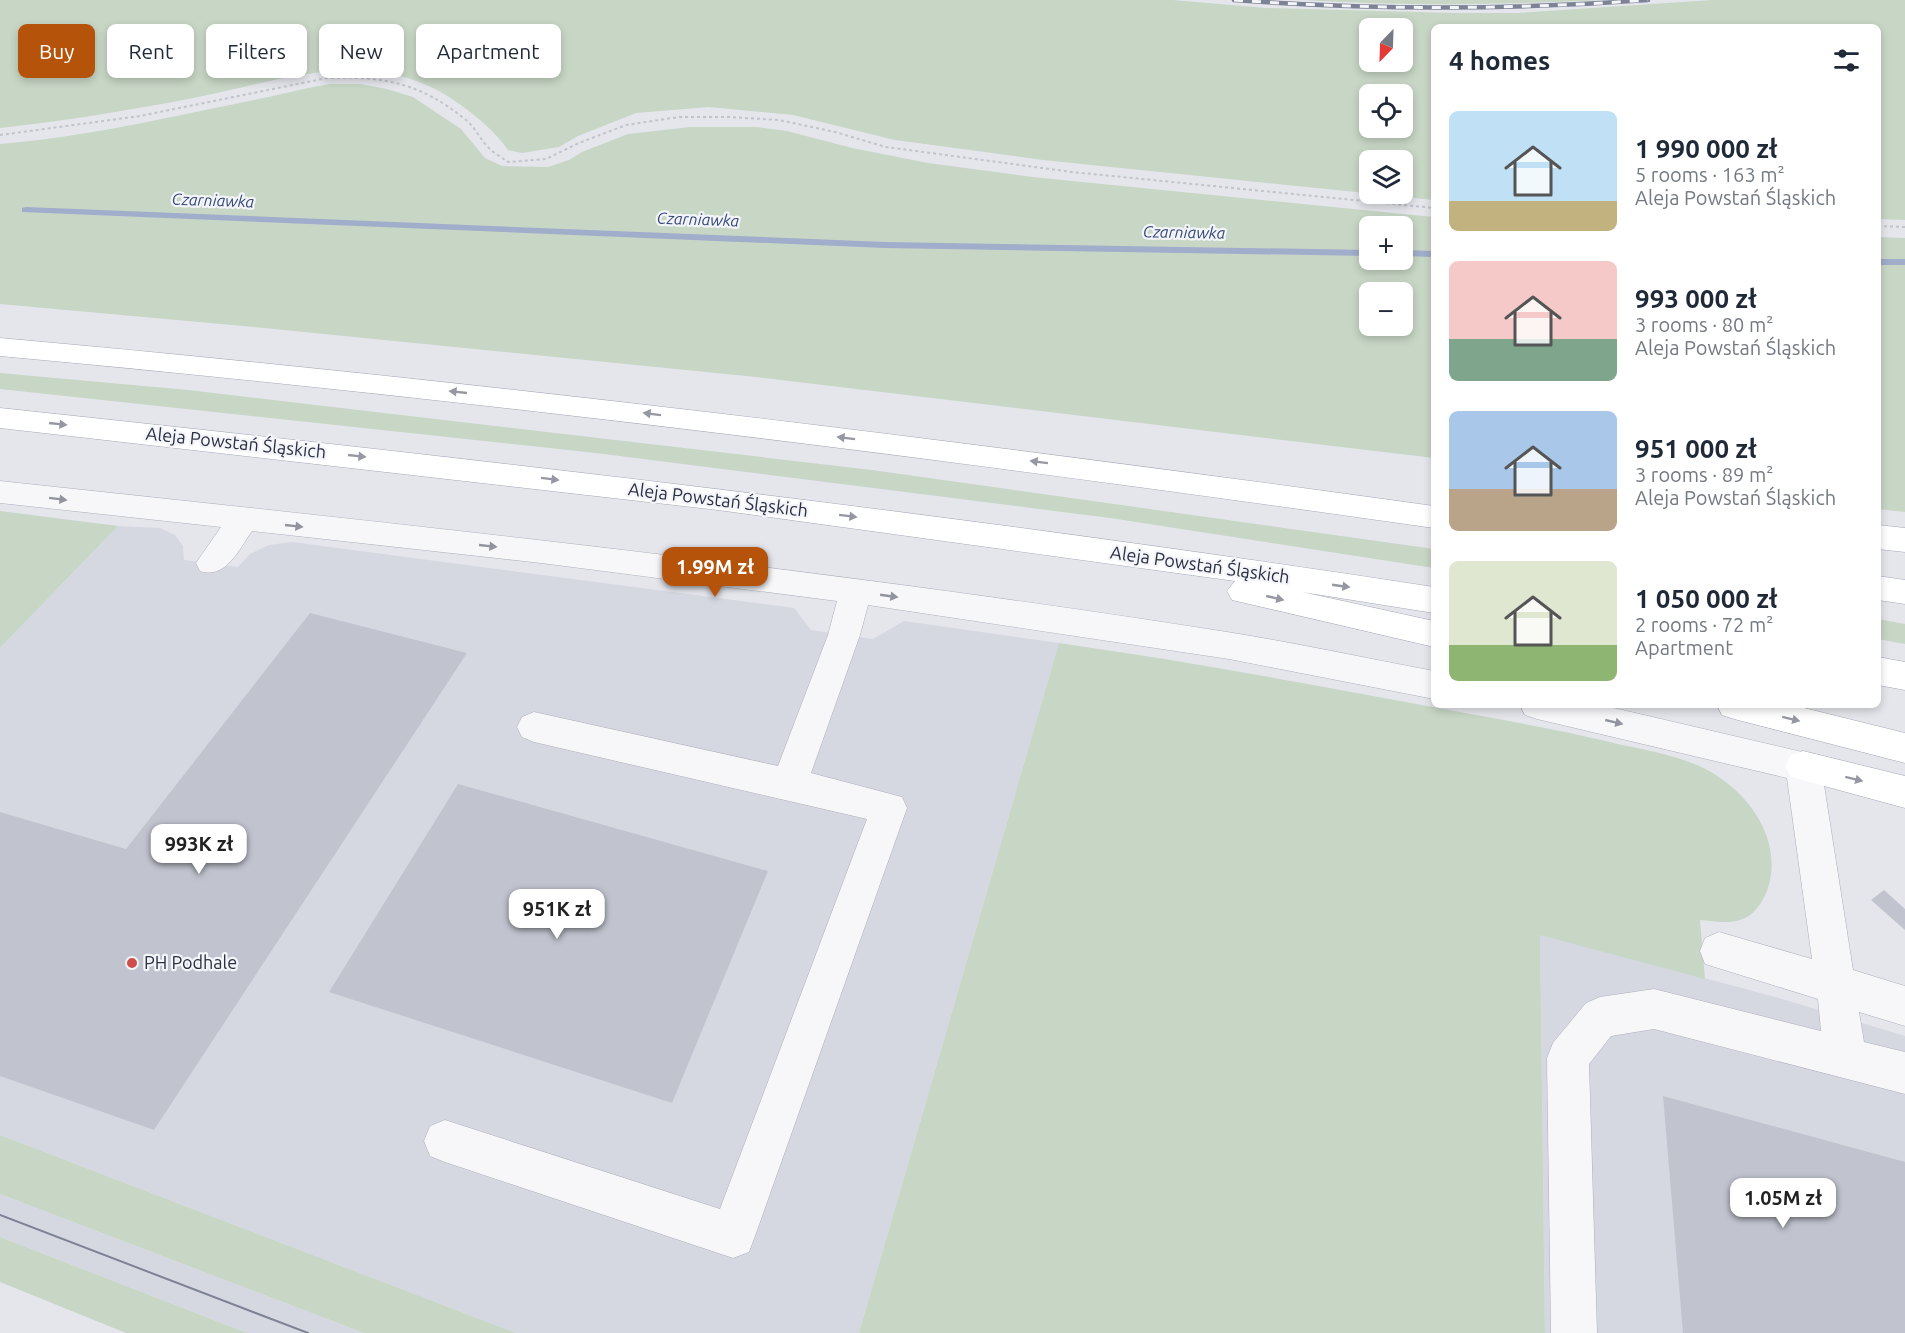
<!DOCTYPE html>
<meta charset="utf-8">
<style>
:root{--surface:#fff;--page:#f6f6f7;--text:#1f2937;--muted:#747a83;--accent:#b45309}
body{margin:0;font-family:Ubuntu,sans-serif;background:var(--page);color:var(--text);height:100vh;display:flex;flex-direction:column;font-size:22px;white-space:nowrap}
*{box-sizing:border-box;margin:0}
p{font-size:20px;color:var(--muted)}
.icon{flex:none;width:33px;height:33px;fill:none;stroke:currentColor;stroke-width:2;stroke-linecap:round;stroke-linejoin:round}
.map{position:relative;flex:1;overflow:hidden}
.panel{position:absolute;left:1431px;top:24px;width:450px;height:684px;display:flex;flex-direction:column;background:var(--surface);border-radius:9px;box-shadow:0 3px 9px #0003}
.panel>*{flex:none}
.top-card{position:absolute;left:18px;top:24px;width:570px;height:54px;display:flex;gap:12px}
.needle{width:39px;rotate:203deg}
.tools{position:absolute;left:1359px;top:18px;display:grid;gap:12px}
.tools a{display:grid;place-items:center;width:54px;height:54px;border-radius:9px;background:var(--surface);box-shadow:0 3px 9px #0003;font-size:30px}
.price{position:absolute;translate:-50% -51px;padding:0 14px;border-radius:12px;background:#fff;color:#222;font-size:20px;line-height:39px;filter:drop-shadow(0 2px 3px #0008)}
.price::after{content:'';position:absolute;left:50%;top:36px;width:18px;height:14px;margin-left:-9px;background:inherit;clip-path:polygon(0 0,100% 0,50% 100%)}
.price.on{background:var(--accent);color:#fff}
ul{padding:0;list-style:none}
li{display:flex;align-items:center;gap:18px;height:150px;padding:0 18px}
li span{display:grid;place-items:center;flex:none;width:168px;height:120px;border-radius:9px;color:#555}
li>.icon{margin-inline-start:auto}
span .icon{width:72px;height:72px;fill:#fffc;stroke-width:1}
li b{font-size:26px}
h2{display:flex;justify-content:space-between;align-items:center;height:72px;padding:0 18px;font-size:26px}
.pill{padding:0 21px;border-radius:9px;background:var(--surface);box-shadow:0 3px 9px #0003;font-size:21px;line-height:54px}
.pill.on{background:var(--accent);color:#fff}
.map>svg:first-child{display:block}
.built{fill:#d6d8e1}
.green{fill:#c7d6c5;fill-rule:evenodd}
.lines{fill:none;stroke-linecap:round;stroke-linejoin:round}
.stream{fill:#a0adcb;fill-rule:evenodd}
.building{fill:#c1c4cf}
.minor-casing{stroke:#acafba;stroke-width:1}
.major-casing{stroke:#a3a8b7;stroke-width:1}
.path{stroke:#c2c3cb;stroke-width:2;stroke-dasharray:3 3;stroke-linecap:butt}
.minor{fill:#f7f7fa;fill-rule:evenodd}
.major{fill:#fff;fill-rule:evenodd}
.tram{stroke:#7d8295;stroke-width:2}
.rail-casing{stroke:#7d8295;stroke-width:4.5}
.rail{stroke:#f4f5f9;stroke-width:3;stroke-dasharray:9;stroke-linecap:butt}
.oneway{fill:#9598a2}
.oneway2{fill:#91949f}
.poi-dot{fill:#ce4e4b;stroke:#f4f5f9;stroke-width:2}
.labels{text-anchor:middle;stroke-width:4.5;stroke-linejoin:round;paint-order:stroke}
.far-water-label{font-size:16px;font-style:italic;fill:#354878;stroke:#f4f5f9}
.street-label{font-size:18px;fill:#2b3044;stroke:#f4f5f9}
.poi-label{font-size:18px;fill:#2b3044;stroke:#f4f5f9;text-anchor:start}
</style>
<div class="map">
<svg width="1905" height="1333" viewBox="0 0 1905 1333">
<rect width="100%" height="100%" fill="#e4e6ec"/>
<path class="built" d="M118 526 160 528 175 535 183 546 184 560 238 567 250 554 269 545 292 542 794 608 811 630 873 639 904 621 1059 643 859 1333H516L0 1135V648Z
M1540 934 1779 998 1905 1036V1333H1545Z
M0 1194 364 1333H247L0 1237Z"/>
<path class="green" d="M0 0H1173L1266 8 1453 13H1518L1713 0H1905V220L1878 219V27H1434V200L1043 160 895 140 793 115 709 107 636 113 578 136 559 147 522 153 508 150C495 131 474 114 455 101 370 43 280 82 188 99 126 111 63 121 0 128ZM1370 28H1402V62H1370ZM1370 94H1402V128H1370ZM1370 160H1402V194H1370Z
M1302 0H1605C1504 5 1403 6 1302 0Z
M330 84H360L387 89 413 97 461 129 485 158 502 166 548 167 569 160 582 152 628 134 690 127H757L787 131 852 148 928 163 1032 177 1434 217V458L756 377 243 326 0 304V144C86 137 170 117 254 100 280 95 304 88 330 84ZM1370 226H1402V260H1370ZM1370 292H1402V326H1370Z
M1878 237 1905 238V512L1878 509Z
M0 373 188 390 872 470 1434 549V568L1110 518 596 453 0 389Z
M0 511 118 526 0 648Z
M1878 619 1905 624V644L1878 639Z
M1059 643C1199 663 1337 689 1476 715 1525 724 1574 733 1622 745 1647 750 1673 755 1697 765 1744 785 1786 838 1767 891 1762 903 1754 916 1740 920 1728 924 1712 921 1700 920L1705 979 1540 935 1545 1333H859Z
M0 1135 516 1333H364L0 1194Z
M0 1237 247 1333H126L0 1282Z"/>
<g class="lines">
<path class="stream" d="M26 207 885 242 1370 250V256L885 248 22 212V208Z
M1402 250 1434 251V257L1402 256Z
M1878 259H1905V265H1878Z"/>
</g>
<path class="building" d="M310 613 467 653 154 1130 0 1076V812L126 849Z
M458 784 768 871 672 1103 329 992Z
M1884 890 1905 909V930L1871 900Z
M1663 1096 1905 1162V1333H1683Z"/>
<g class="lines">
<defs>
<path id="minor" d="M0 481C410 525 820 568 1227 632 1296 643 1365 658 1434 671V699L1229 659 868 605 860 635 811 773 902 797 907 808 755 1236 749 1252 733 1258 445 1162 430 1156 424 1141 430 1126 445 1120 720 1209 867 819 534 742 522 737 517 727 522 717 534 712 778 766 828 635 837 601 541 563 252 531C239 549 226 580 200 571L196 563 221 527 0 503Z
M1520 705H1601L1815 755 1821 766 1853 970 1905 986V1026L1859 1012 1864 1042 1905 1052V1094L1654 1029 1611 1036 1589 1064 1597 1333H1551L1547 1058 1553 1043 1586 1003 1600 997 1654 989 1821 1031 1818 999 1705 964 1700 951 1705 938 1719 932 1812 959 1787 778 1537 719 1525 715Z"/>
<path id="major" d="M0 338C480 381 957 440 1434 506V528C957 460 480 400 0 356Z
M0 408C479 459 958 514 1434 587V613L1302 592 1434 621V647L1232 600 1227 591 1235 581 718 510 0 428Z
M1878 525 1905 528V552L1878 549Z
M1878 576 1905 580V604L1878 600Z
M1878 657 1905 662V690L1878 685Z
M1717 705H1792L1905 733V763L1734 719 1722 715Z
M1803 751 1905 776V808L1791 777 1785 766 1791 755Z"/>
</defs>
<use href="#minor" class="minor-casing"/>
<use href="#major" class="major-casing"/>
<path class="path" d="M0 135 140 116 327 78C384 76 421 83 466 120 474 126 479 137 486 145 492 152 501 157 508 162L546 159 579 143 626 125 679 117H729L779 120 835 132 886 147 1072 172 1434 208
M1878 226 1905 227"/>
<use href="#minor" class="minor"/>
<use href="#major" class="major"/>
<path class="tram" d="M0 1215 308 1333"/>
<defs>
<path id="rail" d="M1234 0C1372 10 1510 10 1648 0"/>
</defs>
<use href="#rail" class="rail-casing"/>
<use href="#rail" class="rail"/>
</g>
<defs><path id="oneway-solid" d="M-6-.8H1V-3.2L6.5 0L1 3.2V.8H-6Z" transform="scale(1.5)"/></defs>
<g class="oneway">
<use href="#oneway-solid" transform="translate(458 392) rotate(-174)"/>
<use href="#oneway-solid" transform="translate(652 414) rotate(-173)"/>
<use href="#oneway-solid" transform="translate(58 424) rotate(6)"/>
<use href="#oneway-solid" transform="translate(846 438) rotate(-173)"/>
<use href="#oneway-solid" transform="translate(357 456) rotate(6)"/>
<use href="#oneway-solid" transform="translate(1039 462) rotate(-173)"/>
<use href="#oneway-solid" transform="translate(550 479) rotate(7)"/>
<use href="#oneway-solid" transform="translate(848 516) rotate(7)"/>
<use href="#oneway-solid" transform="translate(1341 586) rotate(8)"/>
<use href="#oneway-solid" transform="translate(1275 598) rotate(13)"/>
<use href="#oneway-solid" transform="translate(1791 719) rotate(14)"/>
<use href="#oneway-solid" transform="translate(1854 779) rotate(14)"/>
</g>
<g class="oneway2">
<use href="#oneway-solid" transform="translate(58 499) rotate(7)"/>
<use href="#oneway-solid" transform="translate(294 526) rotate(6)"/>
<use href="#oneway-solid" transform="translate(488 546) rotate(6)"/>
<use href="#oneway-solid" transform="translate(889 596) rotate(8)"/>
<use href="#oneway-solid" transform="translate(1614 722) rotate(13)"/>
</g>
<circle class="poi-dot" cx="132" cy="963" r="6"/>
<g class="labels">
<g class="far-water-label">
<text transform="translate(213 200) rotate(2)" y="6">Czarniawka</text>
<text transform="translate(698 219) rotate(2)" y="6">Czarniawka</text>
<text transform="translate(1184 232) rotate(1)" y="6">Czarniawka</text>
</g>
<g class="street-label">
<text transform="translate(236 443) rotate(6)" y="6">Aleja Powstań Śląskich</text>
<text transform="translate(718 500) rotate(7)" y="6">Aleja Powstań Śląskich</text>
<text transform="translate(1200 565) rotate(8)" y="6">Aleja Powstań Śląskich</text>
</g>
<g class="poi-label">
<text x="144" y="969">PH Podhale</text>
</g>
</g>
</svg>
<div class="tools">
<a><svg class="needle" viewBox="-14 -14 28 28"><path d="M0-13l5 13h-10z" fill="#e53935"/><path d="M0 13l5-13h-10z" fill="#747a83"/></svg></a>
<a><svg class="icon" aria-label="locate" viewBox="0 0 24 24"><circle cx="12" cy="12" r="6"/><path d="M12 2v4M12 18v4M2 12h4M18 12h4"/></svg></a>
<a><svg class="icon" aria-label="layers" viewBox="0 0 24 24"><path d="M12 4l9 5-9 5-9-5zM3 14l9 5 9-5"/></svg></a>
<a>+</a>
<a>−</a>
</div>
<b class="price on" style="left:715px;top:598px">1.99M zł</b>
<b class="price" style="left:199px;top:875px">993K zł</b>
<b class="price" style="left:557px;top:940px">951K zł</b>
<b class="price" style="left:1783px;top:1229px">1.05M zł</b>
<div class="top-card">
<a class="pill on">Buy</a>
<a class="pill">Rent</a>
<a class="pill">Filters</a>
<a class="pill">New</a>
<a class="pill">Apartment</a>
</div>
<section class="panel">
<h2>4 homes<svg class="icon" aria-label="filters" viewBox="0 0 24 24"><path d="M4 7h16M4 17h16"/><circle cx="9" cy="7" r="2"/><circle cx="15" cy="17" r="2"/></svg></h2>
<ul>
<li><span style="background:linear-gradient(#bfe0f5 75%,#c2b280 0)"><svg class="icon" aria-label="home" viewBox="0 0 24 24"><path d="M3 11l9-7 9 7M6 9v11h12V9"/></svg></span><div><b>1 990 000 zł</b><p>5 rooms · 163 m²</p><p>Aleja Powstań Śląskich</p></div></li>
<li><span style="background:linear-gradient(#f6c9c9 65%,#7fa58c 0)"><svg class="icon" aria-label="home" viewBox="0 0 24 24"><path d="M3 11l9-7 9 7M6 9v11h12V9"/></svg></span><div><b>993 000 zł</b><p>3 rooms · 80 m²</p><p>Aleja Powstań Śląskich</p></div></li>
<li><span style="background:linear-gradient(#a9c7e8 65%,#b9a48a 0)"><svg class="icon" aria-label="home" viewBox="0 0 24 24"><path d="M3 11l9-7 9 7M6 9v11h12V9"/></svg></span><div><b>951 000 zł</b><p>3 rooms · 89 m²</p><p>Aleja Powstań Śląskich</p></div></li>
<li><span style="background:linear-gradient(#dfe7d0 70%,#8fb573 0)"><svg class="icon" aria-label="home" viewBox="0 0 24 24"><path d="M3 11l9-7 9 7M6 9v11h12V9"/></svg></span><div><b>1 050 000 zł</b><p>2 rooms · 72 m²</p><p>Apartment</p></div></li>
</ul>
</section>
</div>
